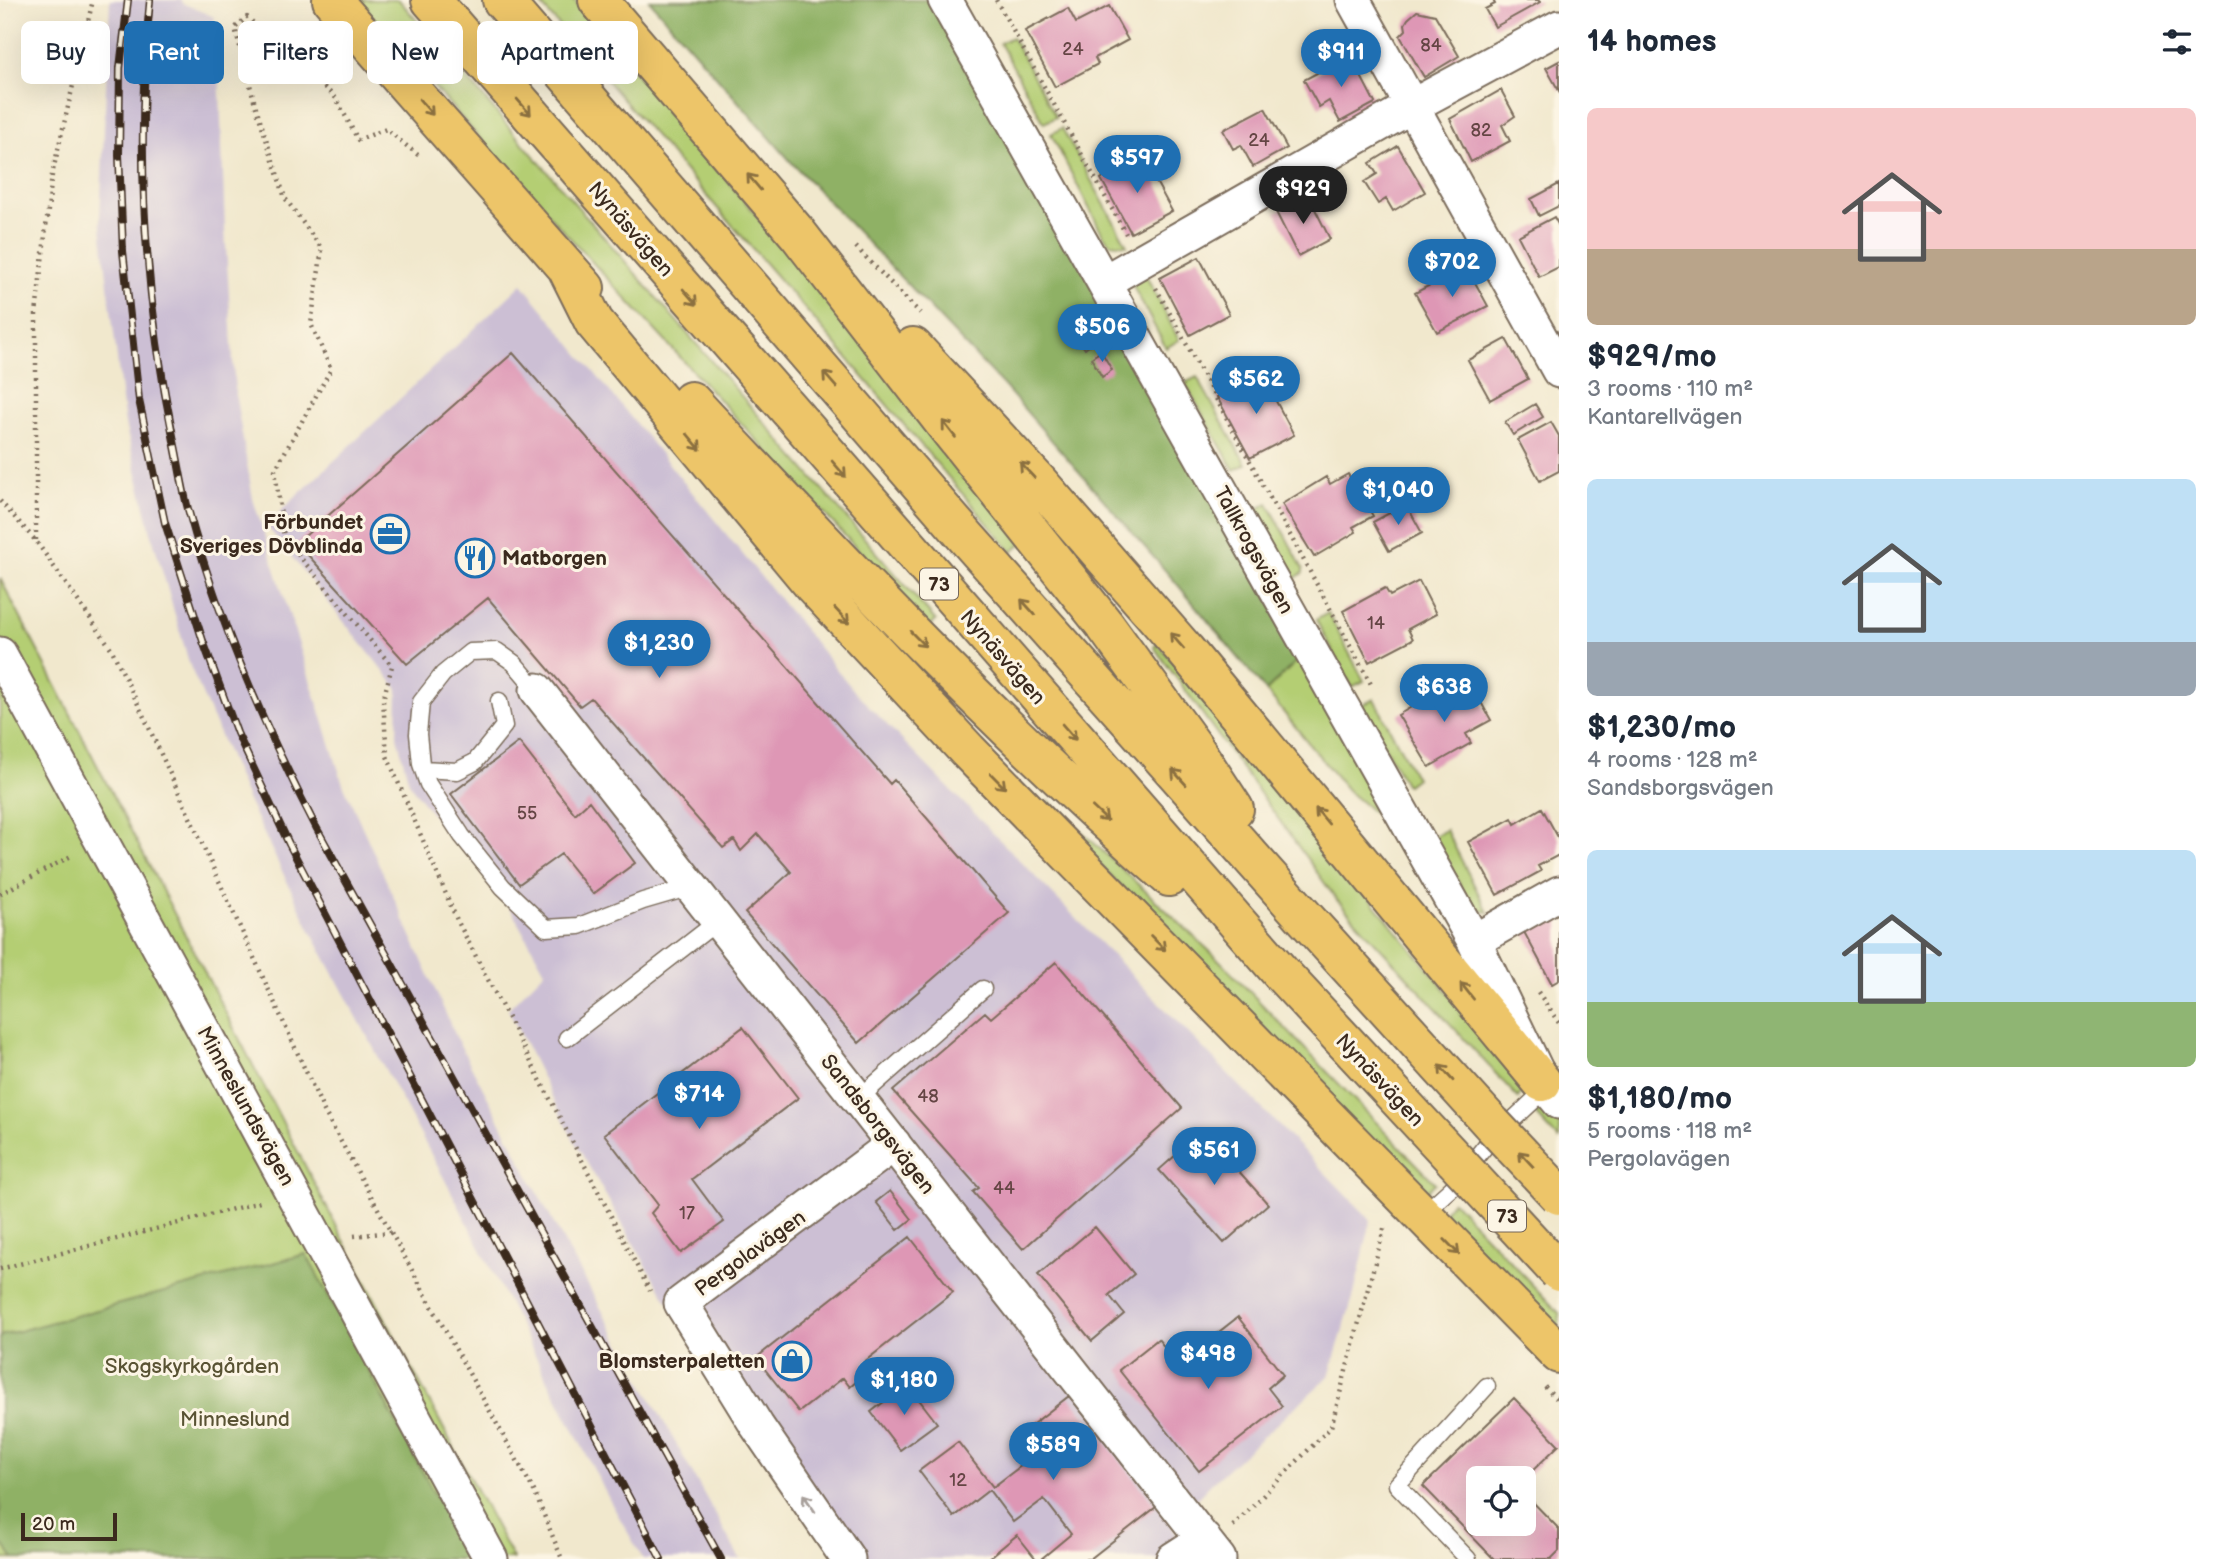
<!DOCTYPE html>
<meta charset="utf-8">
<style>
:root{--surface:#fff;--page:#f2f2f3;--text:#1f2937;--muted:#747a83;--accent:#1f6fb2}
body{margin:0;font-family:"Balsamiq Sans",sans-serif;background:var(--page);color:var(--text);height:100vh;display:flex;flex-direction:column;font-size:26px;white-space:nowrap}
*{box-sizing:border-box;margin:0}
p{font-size:23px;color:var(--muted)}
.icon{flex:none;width:38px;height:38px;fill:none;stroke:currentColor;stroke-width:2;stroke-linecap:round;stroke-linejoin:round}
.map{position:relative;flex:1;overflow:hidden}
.side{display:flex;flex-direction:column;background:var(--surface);width:665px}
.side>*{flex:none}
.guide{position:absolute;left:21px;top:21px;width:665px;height:63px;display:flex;gap:14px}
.tools{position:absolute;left:1466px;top:1466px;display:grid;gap:14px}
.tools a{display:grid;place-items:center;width:70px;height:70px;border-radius:10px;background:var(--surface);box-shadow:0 7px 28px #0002;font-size:35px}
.scale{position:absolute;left:21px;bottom:18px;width:96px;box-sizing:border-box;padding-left:7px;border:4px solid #3b2a1e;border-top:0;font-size:19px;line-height:24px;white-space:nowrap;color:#3b2a1e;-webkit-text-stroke:5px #fcf5e5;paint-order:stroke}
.price{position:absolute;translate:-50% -60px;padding:0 16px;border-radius:24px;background:var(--accent);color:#fff;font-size:23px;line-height:46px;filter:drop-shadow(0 2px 4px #0008)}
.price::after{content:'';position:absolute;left:50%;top:42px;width:21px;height:16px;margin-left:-10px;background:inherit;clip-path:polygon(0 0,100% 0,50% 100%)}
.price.on{background:#222;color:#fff}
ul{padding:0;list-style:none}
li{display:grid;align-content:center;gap:14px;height:371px;padding:0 28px}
li span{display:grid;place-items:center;height:217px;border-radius:10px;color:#555}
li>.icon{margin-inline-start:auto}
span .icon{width:126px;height:126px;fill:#fffc;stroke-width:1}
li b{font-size:30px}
h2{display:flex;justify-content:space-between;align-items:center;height:84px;padding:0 28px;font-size:30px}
.pill{padding:0 24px;border-radius:10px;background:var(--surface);box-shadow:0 7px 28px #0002;font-size:24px;line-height:63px}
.pill.on{background:var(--accent);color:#fff}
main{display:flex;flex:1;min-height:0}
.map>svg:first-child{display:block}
.industrial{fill:#ccbfd4}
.green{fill:#b4ce73;stroke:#787c48;stroke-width:2}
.forest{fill:#8fb165;stroke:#656e42;stroke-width:2}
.building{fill:#de97b5}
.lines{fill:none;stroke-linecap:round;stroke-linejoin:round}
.lane-casing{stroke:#7b6c5b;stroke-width:19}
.street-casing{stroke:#7b6c5b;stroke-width:37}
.highway-casing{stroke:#7b6c5b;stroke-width:42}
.path{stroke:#7b6c5b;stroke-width:4.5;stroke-dasharray:2 5;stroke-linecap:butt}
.lane{stroke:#fff;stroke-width:16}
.street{stroke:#fff;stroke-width:33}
.highway{stroke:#edc569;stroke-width:38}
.rail-casing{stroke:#3b2a1e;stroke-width:8}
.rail{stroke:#fcf5e5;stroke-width:5;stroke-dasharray:16;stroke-linecap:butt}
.highway-bridge-casing{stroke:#7b6c5b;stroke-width:42;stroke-linecap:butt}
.highway-bridge{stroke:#edc569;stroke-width:38}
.oneway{stroke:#8b7040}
.oneway2{stroke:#a79f9a}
.labels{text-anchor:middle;stroke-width:6;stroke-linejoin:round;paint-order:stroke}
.number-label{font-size:18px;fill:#644544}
.shield{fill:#fcf5e5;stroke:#75675a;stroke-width:2}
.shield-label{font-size:19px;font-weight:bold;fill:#3b2a1e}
.street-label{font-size:21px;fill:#3b2a1e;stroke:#fcf5e5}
.poi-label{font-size:21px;font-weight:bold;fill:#3b2a1e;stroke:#fcf5e5;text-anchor:end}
.park-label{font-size:21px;fill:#595333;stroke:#fcf5e5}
</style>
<main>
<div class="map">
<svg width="1559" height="1559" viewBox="0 0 1559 1559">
<rect width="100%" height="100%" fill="#fcf5e5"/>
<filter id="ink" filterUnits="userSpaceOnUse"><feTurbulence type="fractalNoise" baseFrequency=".0143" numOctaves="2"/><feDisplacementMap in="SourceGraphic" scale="14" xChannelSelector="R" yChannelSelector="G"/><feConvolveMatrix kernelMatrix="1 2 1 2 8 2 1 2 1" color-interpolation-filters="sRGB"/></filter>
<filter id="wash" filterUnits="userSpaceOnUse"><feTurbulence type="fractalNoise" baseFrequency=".00686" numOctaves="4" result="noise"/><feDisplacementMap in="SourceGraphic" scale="28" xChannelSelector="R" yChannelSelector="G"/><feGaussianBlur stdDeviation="1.57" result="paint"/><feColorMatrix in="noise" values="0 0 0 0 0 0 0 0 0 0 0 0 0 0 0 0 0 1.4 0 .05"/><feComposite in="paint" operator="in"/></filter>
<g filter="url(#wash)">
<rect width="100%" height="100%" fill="#f1e8cd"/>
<path class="industrial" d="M110 0H181L182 3 214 17 219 66 225 230 235 393 253 499 343 784 458 1041 553 1222 740 1559H643L610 1501 453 1195 316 941 248 801 190 666 152 536 125 424 100 219Z
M522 284 855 692 1371 1220 1354 1294 1329 1376 1212 1483 1171 1525 1192 1559H837L660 1289 572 1137 508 1009 545 971 500 890 434 817 409 783 397 736 398 689 266 525Z"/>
<path class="green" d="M357 0H399L936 621 929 627 523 187Z
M537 0H574L819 289 1025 541 1012 552 837 346Z
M1012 37 1056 117 1044 123 1000 43Z
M1062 128 1127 245 1110 243 1103 235 1051 134Z
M1144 272 1179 340 1166 348 1134 288 1133 280Z
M1197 377 1246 464 1234 470 1185 383Z
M1268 503 1303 569V573L1295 578H1292L1255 510Z
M0 578 352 1256 513 1559H0Z
M1328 613 1364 681 1352 687 1316 620Z
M1157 643 1526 1086 1518 1098 1337 900 1154 647Z
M1301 657 1389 820 1386 823 1347 790 1266 691Z
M1374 699 1416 778 1407 785 1405 784 1362 705Z
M1049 801 1217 958 1435 1183 1424 1195 1045 809Z
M1446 830 1488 912 1478 910 1469 902 1434 837Z
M1543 1106 1559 1124V1140L1535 1114Z
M1453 1201 1559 1313V1330L1442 1214Z"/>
<path class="forest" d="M649 0H932L1301 657 1266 691 1178 585 1005 387 793 164Z
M306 1254 469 1559H14L0 1541V1336Z"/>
<g id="blocks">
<path class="building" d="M1493 0H1538L1540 2 1495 27 1485 9 1495 4Z
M1109 6 1128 40 1095 58 1098 64 1055 87 1025 31 1068 8 1076 23Z
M1417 11 1435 15 1459 56 1424 77 1400 36 1406 30 1405 24 1408 19Z
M1350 55 1375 103 1340 122 1329 101 1319 107 1304 80Z
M1559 61V91L1546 68Z
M1501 90 1515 116 1502 125 1510 141 1471 162 1450 119Z
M1265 108 1287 148 1253 167 1241 145 1233 149 1223 130Z
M1398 146 1425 192 1393 211 1386 199 1378 204 1364 182 1377 174 1370 163Z
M1142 156 1172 211 1131 233 1101 179Z
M1559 184V206L1539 216 1531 199Z
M1308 195 1330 239 1298 256 1276 212Z
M1554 217 1559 226V267L1539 277 1518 236Z
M1199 257 1229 314 1190 335 1160 278Z
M1466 266 1488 306 1437 332 1415 293Z
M1084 326 1094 342 1085 349 1074 333Z
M1506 339 1528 379 1490 400 1468 360Z
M1101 351 1112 370 1102 377 1091 358Z
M513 353 890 784 894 780 1009 913 859 1043 745 913 791 872 758 834 741 851 734 840 723 848 591 698 580 706 488 598 407 664 297 543Z
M1261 373 1294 435 1250 458 1217 397Z
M1535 404 1543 417 1513 435 1505 422Z
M1551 422 1559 436V471L1540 481 1518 440Z
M1348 474 1373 516 1353 527 1356 532 1314 557 1282 504 1326 477 1330 484Z
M1406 504 1422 533 1389 551 1373 522Z
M1419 581 1436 614 1408 629 1413 639 1369 662 1343 611 1385 588 1390 596Z
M1473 688 1491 720 1466 734 1471 743 1429 767 1398 715 1442 689 1449 701Z
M519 742 575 814 589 801 635 863 593 894 561 854 519 884 451 794Z
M1542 808 1559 839V855L1538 866 1541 871 1497 895 1468 842 1512 818 1515 824Z
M1559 912V980L1552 984 1524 932Z
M1056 962 1182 1108 1023 1249 973 1192 979 1188 893 1091 985 1012 991 1018Z
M743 1027 798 1098 692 1179 724 1222 681 1253 651 1213 658 1205 604 1134Z
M1203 1131 1268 1204 1224 1243 1159 1170Z
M890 1191 912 1219 898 1230 876 1202Z
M1095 1227 1134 1274 1109 1295 1124 1314 1092 1341 1038 1275Z
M910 1237 953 1292 864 1362 870 1370 850 1387 843 1378 799 1412 756 1358Z
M1238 1317 1283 1375 1268 1388 1282 1406 1199 1471 1119 1370 1158 1339 1178 1364Z
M907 1384 937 1423 900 1450 871 1412Z
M1069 1396 1156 1507 1090 1559H1041L1071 1534 1044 1499 1013 1522 989 1490 954 1517 919 1471 958 1442 993 1487 1026 1462 1010 1442Z
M1514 1398 1559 1445 1524 1479H1479V1524H1524V1493L1559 1529V1551L1551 1559H1494L1423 1486Z
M1017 1535 1036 1559H988Z"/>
</g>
</g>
<g filter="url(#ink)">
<use href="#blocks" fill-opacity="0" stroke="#7b6c5b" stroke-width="2"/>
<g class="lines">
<defs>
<path id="lane" d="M537 690 514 663 497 651 470 652 443 674 421 702 418 734 421 764 428 784 462 836 503 887 546 928 579 926 643 901 691 887
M423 769 457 771 475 762 504 726 499 701
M567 1038 718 921
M858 1099 983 989
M1422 1215 1452 1188 1487 1144 1547 1088
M1468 1559 1397 1485 1487 1386"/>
<path id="street" d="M945 0 1474 941 1542 1082 1559 1102
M1353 0 1559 371
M1104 282 1412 106 1559 27
M0 654 491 1559
M537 690 1219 1559
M1474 941 1559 893
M848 1559 757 1426 681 1303 894 1144
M1173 1559 1204 1539"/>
<path id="highway" d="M332 0 585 288
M431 0 1282 974 1455 1160
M502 0 966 537 1306 919 1492 1124
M598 0 798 234 944 423 1104 624 1192 745 1234 809
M568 270 594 322 814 586 968 751 1559 1354
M913 347 1040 484 1185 650 1542 1082
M691 401C844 565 999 729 1169 877"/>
</defs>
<use href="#lane" class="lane-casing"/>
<use href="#street" class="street-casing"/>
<use href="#highway" class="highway-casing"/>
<path class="path" d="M996 0 1126 234
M418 155 386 129 358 140 336 98 247 17 235 28 255 104 285 198 322 249 311 324 331 369 275 470 284 538 392 666 383 700 387 756 457 920 650 1291
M856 247 920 313
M1156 288 1372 686
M0 501 36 541 111 648 145 719 324 1111 534 1491 562 1559
M36 540V314L52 175 93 0
M0 894 73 855
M1538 992 1559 1023
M354 1236 391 1232
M0 1269 260 1202
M1545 1387 1559 1401
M1233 1526 1331 1427 1385 1225"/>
<use href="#lane" class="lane"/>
<use href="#street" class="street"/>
<use href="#highway" class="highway"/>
<defs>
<path id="rail" d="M128 0 120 68 119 155 123 251 139 400 165 523 203 641 237 733 289 844 661 1559
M150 0C135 148 144 296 174 441 179 464 182 487 188 509 218 620 263 725 316 827L721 1559"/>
</defs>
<use href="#rail" class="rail-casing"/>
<use href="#rail" class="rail"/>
<defs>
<path id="highway-bridge" d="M1492 1124 1559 1195
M1455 1160 1559 1272"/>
</defs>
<use href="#highway-bridge" class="highway-bridge-casing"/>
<use href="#highway-bridge" class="highway-bridge"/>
</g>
<defs><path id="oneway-shaft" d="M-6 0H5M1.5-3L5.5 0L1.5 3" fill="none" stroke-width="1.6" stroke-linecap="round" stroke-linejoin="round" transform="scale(1.75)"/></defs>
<g class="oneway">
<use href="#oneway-shaft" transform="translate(426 107) rotate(49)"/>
<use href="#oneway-shaft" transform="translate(524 107) rotate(49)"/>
<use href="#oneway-shaft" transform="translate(754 182) rotate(-130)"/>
<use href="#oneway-shaft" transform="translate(690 297) rotate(49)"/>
<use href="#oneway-shaft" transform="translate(830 380) rotate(-131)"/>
<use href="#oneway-shaft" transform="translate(949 429) rotate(-128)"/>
<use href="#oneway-shaft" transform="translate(694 442) rotate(50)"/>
<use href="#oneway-shaft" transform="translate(839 469) rotate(49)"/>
<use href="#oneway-shaft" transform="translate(1027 470) rotate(-133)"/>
<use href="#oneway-shaft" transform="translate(1028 607) rotate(-132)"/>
<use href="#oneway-shaft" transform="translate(842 616) rotate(47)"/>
<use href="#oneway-shaft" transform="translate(918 639) rotate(45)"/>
<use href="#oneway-shaft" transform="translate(1177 641) rotate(-131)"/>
<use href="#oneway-shaft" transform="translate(1069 732) rotate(49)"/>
<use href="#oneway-shaft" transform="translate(1179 777) rotate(-132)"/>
<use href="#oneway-shaft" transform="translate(998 781) rotate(45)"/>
<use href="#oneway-shaft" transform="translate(1100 814) rotate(43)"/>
<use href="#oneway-shaft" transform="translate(1322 816) rotate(-130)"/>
<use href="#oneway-shaft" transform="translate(1158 943) rotate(45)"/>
<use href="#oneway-shaft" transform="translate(1467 991) rotate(-129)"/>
<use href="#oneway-shaft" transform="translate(1446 1073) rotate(-132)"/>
<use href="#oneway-shaft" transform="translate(1526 1159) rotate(-133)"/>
<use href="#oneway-shaft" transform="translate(1452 1247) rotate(46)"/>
</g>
<use class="oneway2" href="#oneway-shaft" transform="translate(809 1503) rotate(-124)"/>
</g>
<defs>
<symbol id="office-ring" viewBox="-11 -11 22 22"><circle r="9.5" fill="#fcf5e5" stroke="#1f6fb2" stroke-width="1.5"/><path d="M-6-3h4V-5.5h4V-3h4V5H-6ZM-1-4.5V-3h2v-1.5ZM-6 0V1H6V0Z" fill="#1f6fb2"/></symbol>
<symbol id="restaurant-ring" viewBox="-11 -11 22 22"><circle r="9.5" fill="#fcf5e5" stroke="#1f6fb2" stroke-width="1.5"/><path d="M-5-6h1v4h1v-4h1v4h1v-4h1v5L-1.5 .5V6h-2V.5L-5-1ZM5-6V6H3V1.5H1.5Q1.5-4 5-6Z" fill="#1f6fb2"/></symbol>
<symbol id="shop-ring" viewBox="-11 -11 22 22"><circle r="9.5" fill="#fcf5e5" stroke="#1f6fb2" stroke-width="1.5"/><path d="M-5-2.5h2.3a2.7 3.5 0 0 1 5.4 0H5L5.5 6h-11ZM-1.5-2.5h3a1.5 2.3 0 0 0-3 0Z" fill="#1f6fb2"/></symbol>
</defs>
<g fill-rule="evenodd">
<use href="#office-ring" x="368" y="512" width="44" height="44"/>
<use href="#restaurant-ring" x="453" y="536" width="44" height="44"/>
<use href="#shop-ring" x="770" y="1339" width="44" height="44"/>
</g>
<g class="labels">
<g class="number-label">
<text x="1431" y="51">84</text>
<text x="1073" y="55">24</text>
<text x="1481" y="136">82</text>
<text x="1259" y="146">24</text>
<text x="1376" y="629">14</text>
<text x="527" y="819">55</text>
<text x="928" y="1102">48</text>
<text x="1004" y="1194">44</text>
<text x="687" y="1219">17</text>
<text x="958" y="1486">12</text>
</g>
<g class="shield">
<rect x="920" y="568.5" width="38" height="31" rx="5"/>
<rect x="1488" y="1200.5" width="38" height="31" rx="5"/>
</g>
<g class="shield-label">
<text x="939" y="591">73</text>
<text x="1507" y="1223">73</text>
</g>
<g class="street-label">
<text transform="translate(631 229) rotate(49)" y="7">Nynäsvägen</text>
<text transform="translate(1254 550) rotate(61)" y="7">Tallkrogsvägen</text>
<text transform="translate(1003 657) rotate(49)" y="7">Nynäsvägen</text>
<text transform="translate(1380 1080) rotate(47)" y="7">Nynäsvägen</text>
<text transform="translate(246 1106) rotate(61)" y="7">Minneslundsvägen</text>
<text transform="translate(878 1124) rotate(52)" y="7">Sandsborgsvägen</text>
<text transform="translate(750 1253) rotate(-36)" y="7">Pergolavägen</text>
</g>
<g class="poi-label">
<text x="363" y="529">Förbundet<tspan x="363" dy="24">Sveriges Dövblinda</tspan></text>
<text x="502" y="565" text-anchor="start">Matborgen</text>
<text x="765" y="1368">Blomsterpaletten</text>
</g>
<g class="park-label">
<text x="192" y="1373">Skogskyrkogården</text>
<text x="235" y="1426">Minneslund</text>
</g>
</g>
</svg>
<div class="tools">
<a><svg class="icon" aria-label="locate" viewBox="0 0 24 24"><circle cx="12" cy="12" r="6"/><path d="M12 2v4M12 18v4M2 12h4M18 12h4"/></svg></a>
</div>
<div class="scale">20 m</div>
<b class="price" style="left:1341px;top:89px">$911</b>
<b class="price" style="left:1137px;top:195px">$597</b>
<b class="price on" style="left:1303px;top:226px">$929</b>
<b class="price" style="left:1452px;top:299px">$702</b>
<b class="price" style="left:1102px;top:364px">$506</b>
<b class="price" style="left:1256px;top:416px">$562</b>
<b class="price" style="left:1398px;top:527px">$1,040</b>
<b class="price" style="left:659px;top:680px">$1,230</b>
<b class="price" style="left:1444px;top:724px">$638</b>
<b class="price" style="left:699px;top:1131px">$714</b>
<b class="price" style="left:1214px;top:1187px">$561</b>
<b class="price" style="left:1208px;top:1391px">$498</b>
<b class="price" style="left:904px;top:1417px">$1,180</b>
<b class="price" style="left:1053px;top:1482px">$589</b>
<div class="guide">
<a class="pill">Buy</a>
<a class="pill on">Rent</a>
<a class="pill">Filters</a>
<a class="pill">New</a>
<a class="pill">Apartment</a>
</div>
</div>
<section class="side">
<h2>14 homes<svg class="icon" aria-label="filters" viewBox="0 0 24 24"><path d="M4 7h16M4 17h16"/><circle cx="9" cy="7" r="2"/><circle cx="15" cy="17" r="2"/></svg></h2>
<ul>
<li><span style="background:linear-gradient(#f6c9c9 65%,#b9a48a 0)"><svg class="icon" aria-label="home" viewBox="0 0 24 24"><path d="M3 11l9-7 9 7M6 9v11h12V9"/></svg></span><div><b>$929/mo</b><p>3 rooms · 110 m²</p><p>Kantarellvägen</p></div></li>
<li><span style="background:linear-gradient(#bfe0f5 75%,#9aa5b1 0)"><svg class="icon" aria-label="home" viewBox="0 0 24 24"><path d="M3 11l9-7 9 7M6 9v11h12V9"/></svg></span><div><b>$1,230/mo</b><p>4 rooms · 128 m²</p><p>Sandsborgsvägen</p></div></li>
<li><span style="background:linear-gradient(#bfe0f5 70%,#8fb573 0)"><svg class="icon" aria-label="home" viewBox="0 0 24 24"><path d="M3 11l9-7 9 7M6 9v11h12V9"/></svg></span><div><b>$1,180/mo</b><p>5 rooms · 118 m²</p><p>Pergolavägen</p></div></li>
</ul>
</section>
</main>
